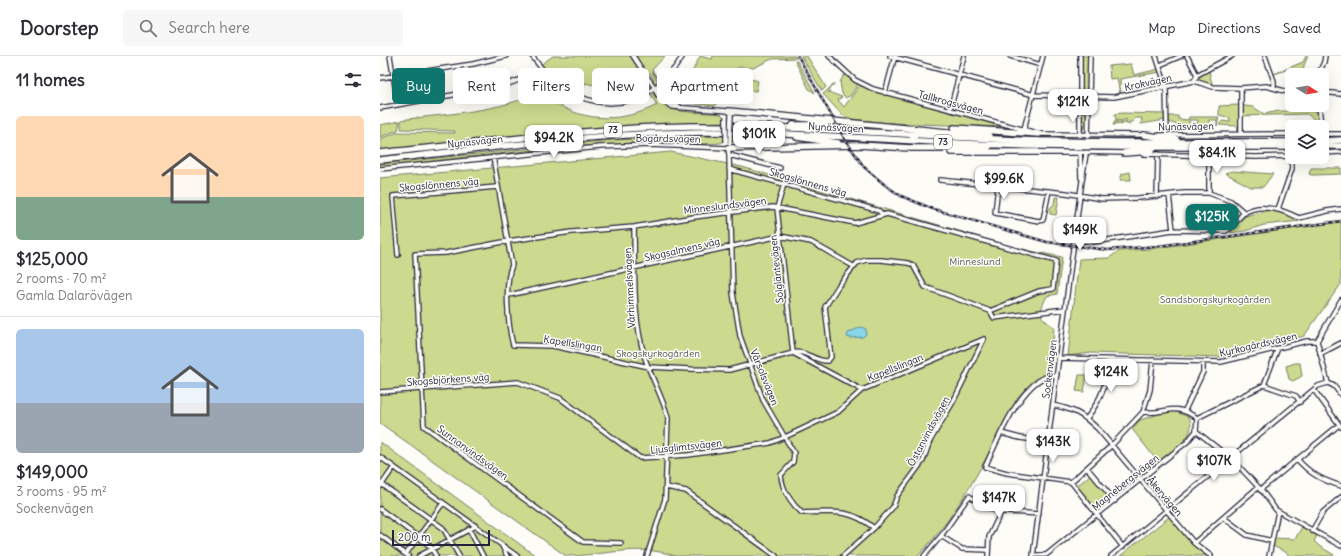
<!DOCTYPE html>
<meta charset="utf-8">
<style>
:root{--surface:#fff;--page:#f7f7f7;--text:#2b2b33;--muted:#7c7c81;--line:#e1e1e2;--accent:#0f766e}
body{margin:0;font-family:Delius,sans-serif;background:var(--page);color:var(--text);height:100vh;display:flex;flex-direction:column;font-size:15px;white-space:nowrap}
*{box-sizing:border-box;margin:0}
p{font-size:13px;color:var(--muted)}
.icon{flex:none;width:22px;height:22px;fill:none;stroke:currentColor;stroke-width:2;stroke-linecap:round;stroke-linejoin:round}
.map{position:relative;flex:1;overflow:hidden}
.drawer{display:flex;flex-direction:column;background:var(--surface);width:380px}
.drawer>*{flex:none}
.hud{position:absolute;left:12px;top:12px;width:380px;height:36px;display:flex;gap:8px}
.needle{width:26px;rotate:101deg}
.controls{position:absolute;left:905px;top:12px;display:grid;gap:8px}
.controls a{display:grid;place-items:center;width:44px;height:44px;border-radius:6px;background:var(--surface);box-shadow:0 4px 16px #0002;font-size:20px}
.scale{position:absolute;left:12px;bottom:10px;width:98px;box-sizing:border-box;padding-left:4px;border:2px solid #22223b;border-top:0;font-size:11px;line-height:14px;white-space:nowrap;color:#22223b;-webkit-text-stroke:3px #fdfcf7;paint-order:stroke}
.price{position:absolute;translate:-50% -34px;padding:0 9px;border-radius:8px;background:#fff;color:#222;font-size:13px;line-height:26px;filter:drop-shadow(0 1px 2px #0008)}
.price::after{content:'';position:absolute;left:50%;top:24px;width:12px;height:9px;margin-left:-6px;background:inherit;clip-path:polygon(0 0,100% 0,50% 100%)}
.price.on{background:var(--accent);color:#fff}
ul{padding:0;list-style:none}
li{display:grid;align-content:center;gap:8px;height:212px;padding:0 16px}
li+li{border-top:1px solid var(--line)}
li span{display:grid;place-items:center;height:124px;border-radius:6px;color:#555}
li>.icon{margin-inline-start:auto}
span .icon{width:72px;height:72px;fill:#fffc;stroke-width:1}
li b{font-size:17px}
h2{display:flex;justify-content:space-between;align-items:center;height:48px;padding:0 16px;font-size:17px}
.pill{padding:0 14px;border-radius:6px;background:var(--surface);box-shadow:0 4px 16px #0002;font-size:14px;line-height:36px}
.pill.on{background:var(--accent);color:#fff}
header{display:flex;align-items:center;gap:24px;box-sizing:border-box;height:56px;padding:0 20px;background:var(--surface);border-bottom:1px solid var(--line)}
header strong{font-size:19px}
nav{display:flex;gap:22px;margin-inline-start:auto;font-size:14px}
.search{width:280px;height:36px;background:var(--page);display:flex;align-items:center;gap:10px;box-sizing:border-box;padding:0 14px;border-radius:6px;color:var(--muted);font-size:15px}
main{display:flex;flex:1;min-height:0}
.map>svg:first-child{display:block}
.green{fill:#cbda8e;stroke:#767e64}
.water{fill:#88d6e7;stroke:#5f8ea2}
.lines{fill:none;stroke-linecap:round;stroke-linejoin:round}
.minor-casing{stroke:#22223b;stroke-width:6}
.highway-casing{stroke:#22223b;stroke-width:8}
.minor{stroke:#fdfcf7;stroke-width:3.5}
.highway{stroke:#fdfcf7;stroke-width:5.5}
.rail-casing{stroke:#22223b;stroke-width:2.5}
.rail{stroke:#fdfcf7;stroke-width:1;stroke-dasharray:3;stroke-linecap:butt}
.minor-bridge-casing{stroke:#22223b;stroke-width:6;stroke-linecap:butt}
.highway-bridge-casing{stroke:#22223b;stroke-width:8;stroke-linecap:butt}
.minor-bridge{stroke:#fdfcf7;stroke-width:3.5}
.highway-bridge{stroke:#fdfcf7;stroke-width:5.5}
.labels{text-anchor:middle;stroke-width:3;stroke-linejoin:round;paint-order:stroke}
.shield{fill:#fdfcf7;stroke:#646373;stroke-width:1}
.shield-label{font-size:9px;font-weight:bold;fill:#22223b}
.street-label{font-size:10px;fill:#22223b;stroke:#fdfcf7}
.park-label{font-size:10px;fill:#555954;stroke:#fdfcf7}
</style>
<header>
<strong>Doorstep</strong>
<div class="search"><svg class="icon" aria-label="search" viewBox="0 0 24 24"><circle cx="10" cy="10" r="6"/><path d="M15 15l6 6"/></svg>Search here</div>
<nav><a>Map</a><a>Directions</a><a>Saved</a></nav>
</header>
<main>
<section class="drawer">
<h2>11 homes<svg class="icon" aria-label="filters" viewBox="0 0 24 24"><path d="M4 7h16M4 17h16"/><circle cx="9" cy="7" r="2"/><circle cx="15" cy="17" r="2"/></svg></h2>
<ul>
<li><span style="background:linear-gradient(#ffd9b3 65%,#7fa58c 0)"><svg class="icon" aria-label="home" viewBox="0 0 24 24"><path d="M3 11l9-7 9 7M6 9v11h12V9"/></svg></span><div><b>$125,000</b><p>2 rooms · 70 m²</p><p>Gamla Dalarövägen</p></div></li>
<li><span style="background:linear-gradient(#a9c7e8 60%,#9aa5b1 0)"><svg class="icon" aria-label="home" viewBox="0 0 24 24"><path d="M3 11l9-7 9 7M6 9v11h12V9"/></svg></span><div><b>$149,000</b><p>3 rooms · 95 m²</p><p>Sockenvägen</p></div></li>
</ul>
</section>
<div class="map">
<svg width="961" height="500" viewBox="0 0 961 500">
<rect width="100%" height="100%" fill="#fdfcf7"/>
<filter id="ink" filterUnits="userSpaceOnUse"><feTurbulence type="fractalNoise" baseFrequency=".025" numOctaves="2"/><feDisplacementMap in="SourceGraphic" scale="8" xChannelSelector="R" yChannelSelector="G"/><feConvolveMatrix kernelMatrix="1 2 1 2 8 2 1 2 1" color-interpolation-filters="sRGB"/></filter>
<g filter="url(#ink)">
<path class="green" d="M173 0H285L272 14 280 26 272 15 278 27 276 29 270 17 263 21 271 33 262 22C245 32 224 32 205 27L201 40 178 28 160 9Z
M320 0 332 3 333 0H416L417 2 392 3 373 12 360 11 351 15 344 33 335 50 291 45 289 41C305 33 313 14 320 0Z
M421 0H427L446 31 442 35Z
M702 0H708L707 38H702Z
M926 0H928L924 9 923 19H913L909 13 894 18 923 6Z
M415 5H417L435 37 429 33Z
M751 8 754 19 779 13 780 16 740 23 741 38H740L737 22 730 23 729 10Z
M829 15 832 28 824 26 819 22 821 19Z
M464 19 478 28 471 39 466 42 462 38 460 26Z
M371 23 378 25 376 35 369 34Z
M455 27 448 36 462 41 458 44 464 51 480 29 493 35 629 71 508 67 472 63 462 59 443 38Z
M172 28 180 34 174 46C205 67 245 66 277 49L270 37 272 36C275 40 278 45 282 48 294 58 325 56 341 58L344 61V66L234 70 0 94V83L18 76 75 77V75L21 73V64C68 57 133 56 172 28Z
M703 43 707 44V73H703L702 45Z
M858 49 873 51 884 58 899 55H937L938 66 927 58 859 60 858 75 857 70 839 69 842 65 850 66V62L839 59V50Z
M743 57 785 58V64L761 68 762 62H755L753 66H749V69L747 66 746 68 742 67V69L735 67V69H733L735 64 737 66H746V63L742 65 736 64 735 58Z
M789 60H798V63L808 64 809 61H839L837 70V64H829L828 70H817L818 64H809L810 70H800L789 66Z
M20 65 18 74 0 81V69Z
M472 70 550 75 583 79 447 72Z
M344 80 343 86C338 90 272 86 259 87 173 90 86 102 0 111V108L232 84Z
M446 83 583 90V91L485 88Z
M291 96 362 111 640 193 682 201 677 238 667 240C658 258 658 260 674 271L671 315 645 333 638 341C609 397 582 454 538 500H295C260 487 222 500 186 500L0 367V122Z
M931 112H961V118L932 119 929 118Z
M852 115 893 118 883 131H871L845 117Z
M750 116 751 124H740L742 118Z
M675 141H679L676 159 670 158V152L674 148Z
M890 154C902 155 910 159 920 165L884 169 865 175 850 177 865 160Z
M961 166V228L924 280 842 301 711 297 688 300 699 203 729 202 739 195 769 193Z
M915 307H920L922 320 913 325 909 323 906 310Z
M699 319H707L704 336 696 335Z
M792 354 809 361C818 382 792 393 778 406L752 373 760 364Z
M0 386 156 500H0Z
M711 418 733 444 718 456 697 430Z
M789 461 792 462 817 492 828 500H740Z
M922 471 937 480 934 485 939 490 954 499 953 500H909L907 497 893 490 894 482 915 483Z"/>
<path class="water" d="M481 271 486 273V278L483 281 470 282 467 281 468 277Z"/>
<g class="lines">
<defs>
<path id="minor" d="M10 0 18 49
M152 0C194 60 263 65 303 0
M253 0C266 19 277 41 299 50
M449 0 475 24 493 33 653 76
M510 0 654 39 734 41 814 25 833 31 861 32 886 30 912 37
M630 0 661 9
M700 0V80
M776 0 786 30 787 79
M807 0 817 19
M885 0 894 25V31
M780 9 801 0
M938 19 944 6 945 0
M0 22 93 8 126 0
M814 25 817 19 852 0
M275 32C277 42 284 47 293 51L349 55
M861 32V78
M942 36 961 38
M505 37 515 0
M939 49 941 71
M0 52 123 30 162 15
M570 54 584 0
M644 73 663 0
M658 78 766 79
M942 78H961
M780 79 912 78
M348 91 349 99 400 112
M700 94 701 122
M700 96 745 97
M942 97 961 96
M763 98 875 101 912 100
M349 99 353 237 360 280 383 344 414 397 413 406 401 419C402 434 412 448 422 457 452 456 469 452 494 472
M113 101 132 209C124 227 128 270 133 289L173 290 269 311 310 313 349 314 413 297 482 334 604 283
M0 113 220 91 269 89 348 92
M349 113 479 149 499 155 502 158
M560 124 686 137 722 143 758 142 804 137H829L851 145 865 157
M404 128 397 152 413 297C424 293 436 306 448 305L451 301 445 251 459 229 477 207 486 204H501L528 207 533 209 545 231 610 255 614 262 685 253
M618 130 615 157 659 165 663 164 669 135
M829 137V99
M789 139 793 174
M777 141 778 98
M898 153 912 113 911 100
M254 171C255 214 252 260 265 302 271 322 283 341 288 362L285 443 267 500
M694 184 714 186 793 174 846 175C854 171 857 162 864 157 881 146 903 154 919 162L947 155 961 153
M18 199 13 140 117 131
M129 239 400 180 431 186 473 210
M940 298 961 287
M679 302 841 306 927 285H937
M677 319C644 316 617 386 605 411L627 417 691 426 743 491
M948 327 937 285 961 244
M948 327 954 330 961 339
M884 329 916 340 920 346
M934 334 961 371
M0 336 138 326 180 342 260 402 308 399 390 387 405 381 458 356 482 334
M673 349C695 354 702 358 718 373L814 487 831 500
M805 354 823 316V306
M763 356C787 359 792 345 817 362
M707 362C721 343 728 327 728 303
M816 375 854 405 882 435 896 454 961 490
M621 377 640 382 668 386
M0 401 137 500
M917 403C930 418 942 424 961 430
M707 412 735 445
M691 426 732 389 763 356 770 334 773 304
M0 427 63 472 79 500
M0 431 14 411
M286 431 306 435 396 500
M880 434 959 369
M0 453 50 490 56 500
M844 462 867 479 892 485
M89 473 103 500
M932 475 943 456 961 441
M0 479 28 500
M561 480 582 493 608 494
M241 487 203 486 44 370 35 198 66 197 128 185 192 176 254 171 314 161 393 151 475 167 507 158 676 205 673 233 659 235 610 255
M814 487 877 432
M122 490 127 500
M26 498 63 447
M654 499H666L807 386 816 375 817 362 884 329 898 292
M39 500 96 470
M463 500 494 472 513 451 517 440 543 405 550 385 573 346 604 283
M544 500 561 480 589 440 616 455 659 458
M608 500 609 481 621 456
M653 500 700 139 708 84 710 0
M731 500 938 330 948 327
M889 500 898 455"/>
<path id="highway" d="M349 55 609 80
M413 69H450
M574 72 659 78
M764 79 796 83
M417 81 458 87
M942 85 961 84
M739 86H912
M942 90H961
M739 91H912
M348 92 478 89 531 92H608
M571 96H700
M0 97C103 87 207 72 311 70 427 69 543 81 659 85
M744 97 772 95
M0 104C109 92 218 77 327 76 438 76 548 88 659 90"/>
</defs>
<use href="#minor" class="minor-casing"/>
<use href="#highway" class="highway-casing"/>
<use href="#minor" class="minor"/>
<use href="#highway" class="highway"/>
<defs>
<path id="rail" d="M418 0 464 82 484 111 505 129 521 140 553 153 667 186 727 194 778 190 961 165"/>
</defs>
<use href="#rail" class="rail-casing"/>
<use href="#rail" class="rail"/>
<defs>
<path id="minor-bridge" d="M346 86V60
M350 87 351 59"/>
<path id="highway-bridge" d="M659 85 739 86
M659 90 739 91"/>
</defs>
<use href="#minor-bridge" class="minor-bridge-casing"/>
<use href="#highway-bridge" class="highway-bridge-casing"/>
<use href="#minor-bridge" class="minor-bridge"/>
<use href="#highway-bridge" class="highway-bridge"/>
</g>
</g>
<g class="labels">
<g class="shield">
<rect x="224" y="67" width="18" height="14" rx="3"/>
<rect x="554" y="79" width="18" height="14" rx="3"/>
</g>
<g class="shield-label">
<text x="233" y="77">73</text>
<text x="563" y="89">73</text>
</g>
<g class="street-label">
<text transform="translate(768 26) rotate(-12)" y="4">Krokvägen</text>
<text transform="translate(571 46) rotate(15)" y="4">Tallkrogsvägen</text>
<text transform="translate(806 70) rotate(-1)" y="4">Nynäsvägen</text>
<text transform="translate(456 71) rotate(3)" y="4">Nynäsvägen</text>
<text transform="translate(288 82) rotate(1)" y="4">Bogårdsvägen</text>
<text transform="translate(95 85) rotate(-6)" y="4">Nynäsvägen</text>
<text transform="translate(428 126) rotate(16)" y="4">Skogslönnens väg</text>
<text transform="translate(59 128) rotate(-5)" y="4">Skogslönnens väg</text>
<text transform="translate(345 149) rotate(-7)" y="4">Minneslundsvägen</text>
<text transform="translate(302 193) rotate(-13)" y="4">Skogsalmens väg</text>
<text transform="translate(396 213) rotate(-96)" y="4">Solgläntevägen</text>
<text transform="translate(249 232) rotate(-93)" y="4">Vårhimmelsvägen</text>
<text transform="translate(193 287) rotate(9)" y="4">Kapellslingan</text>
<text transform="translate(878 288) rotate(-13)" y="4">Kyrkogårdsvägen</text>
<text transform="translate(515 311) rotate(-22)" y="4">Kapellslingan</text>
<text transform="translate(669 313) rotate(-83)" y="4">Sockenvägen</text>
<text transform="translate(385 321) rotate(68)" y="4">Vårsolsvägen</text>
<text transform="translate(68 323) rotate(-4)" y="4">Skogsbjörkens väg</text>
<text transform="translate(548 375) rotate(-62)" y="4">Östanvindsvägen</text>
<text transform="translate(306 390) rotate(-6)" y="4">Ljusglimtsvägen</text>
<text transform="translate(93 396) rotate(36)" y="4">Sunnanvindsvägen</text>
<text transform="translate(745 426) rotate(-39)" y="4">Magnebergsvägen</text>
<text transform="translate(785 440) rotate(49)" y="4">Åkervägen</text>
</g>
<g class="park-label">
<text x="595" y="209">Minneslund</text>
<text x="835" y="247">Sandsborgskyrkogården</text>
<text x="278" y="301">Skogskyrkogården</text>
</g>
</g>
</svg>
<div class="controls">
<a><svg class="needle" viewBox="-14 -14 28 28"><path d="M0-13l5 13h-10z" fill="#e53935"/><path d="M0 13l5-13h-10z" fill="#7c7c81"/></svg></a>
<a><svg class="icon" aria-label="layers" viewBox="0 0 24 24"><path d="M12 4l9 5-9 5-9-5zM3 14l9 5 9-5"/></svg></a>
</div>
<div class="scale">200 m</div>
<b class="price" style="left:693px;top:67px">$121K</b>
<b class="price" style="left:379px;top:99px">$101K</b>
<b class="price" style="left:174px;top:103px">$94.2K</b>
<b class="price" style="left:837px;top:118px">$84.1K</b>
<b class="price" style="left:624px;top:144px">$99.6K</b>
<b class="price on" style="left:832px;top:182px">$125K</b>
<b class="price" style="left:700px;top:195px">$149K</b>
<b class="price" style="left:731px;top:337px">$124K</b>
<b class="price" style="left:673px;top:407px">$143K</b>
<b class="price" style="left:834px;top:426px">$107K</b>
<b class="price" style="left:619px;top:463px">$147K</b>
<div class="hud">
<a class="pill on">Buy</a>
<a class="pill">Rent</a>
<a class="pill">Filters</a>
<a class="pill">New</a>
<a class="pill">Apartment</a>
</div>
</div>
</main>
